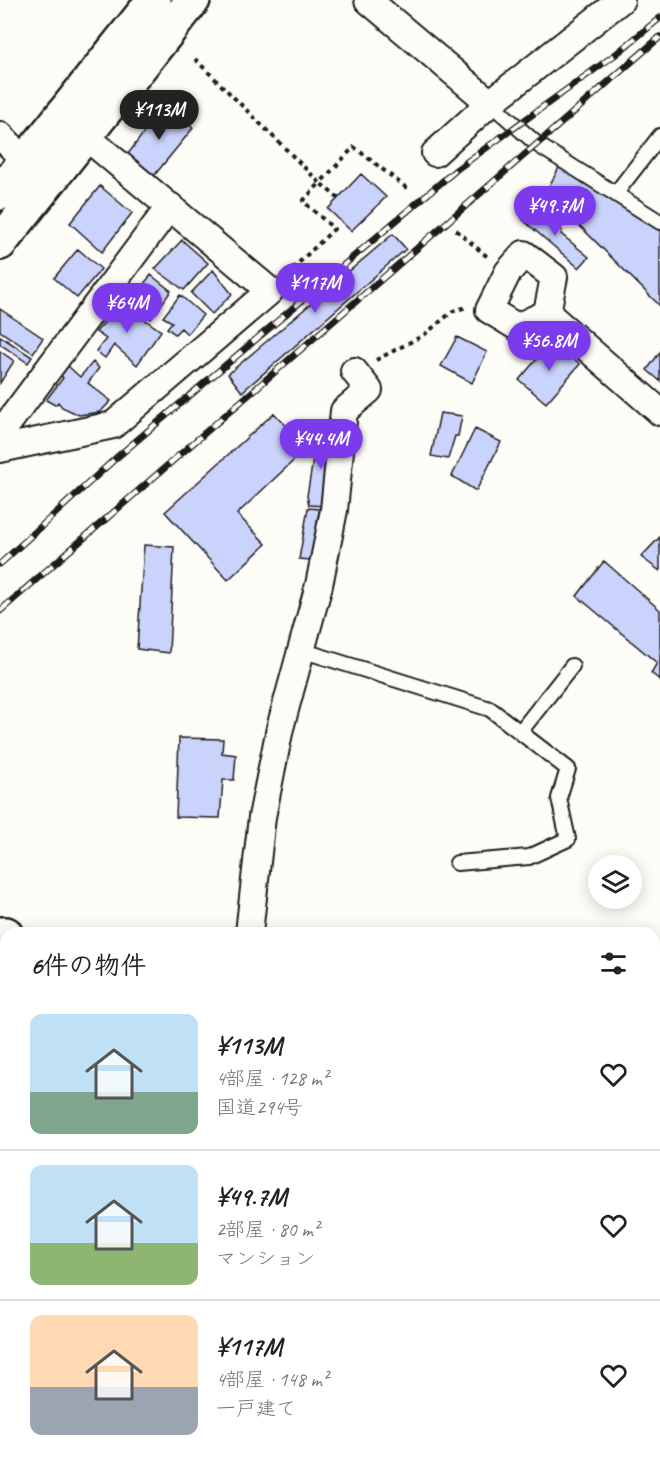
<!DOCTYPE html>
<html lang="ja">
<meta charset="utf-8">
<style>
:root{--surface:#fff;--page:#f2f2f2;--text:#222;--muted:#767676;--line:#e0e0e0;--accent:#7c3aed}
body{margin:0;font-family:Caveat,"Klee One",sans-serif;background:var(--page);color:var(--text);height:100vh;display:flex;flex-direction:column;font-size:22px;white-space:nowrap}
*{box-sizing:border-box;margin:0}
p{font-size:20px;color:var(--muted)}
.icon{flex:none;width:33px;height:33px;fill:none;stroke:currentColor;stroke-width:2;stroke-linecap:round;stroke-linejoin:round}
.map{position:relative;flex:1;overflow:hidden}
.sheet{position:absolute;left:0px;top:927px;width:660px;height:534px;display:flex;flex-direction:column;background:var(--surface);border-radius:18px 18px 0 0;box-shadow:0 3px 15px #0003}
.sheet>*{flex:none}
.tools{position:absolute;left:588px;top:855px;display:grid;gap:12px}
.tools a{display:grid;place-items:center;width:54px;height:54px;border-radius:50%;background:var(--surface);box-shadow:0 3px 15px #0003;font-size:30px}
.price{position:absolute;translate:-50% -51px;padding:0 14px;border-radius:21px;background:var(--accent);color:#fff;font-size:20px;line-height:39px;filter:drop-shadow(0 2px 3px #0008)}
.price::after{content:'';position:absolute;left:50%;top:36px;width:18px;height:14px;margin-left:-9px;background:inherit;clip-path:polygon(0 0,100% 0,50% 100%)}
.price.selected{background:#222;color:#fff}
ul{padding:0;list-style:none}
li{display:flex;align-items:center;gap:18px;height:150px;padding:0 30px}
li+li{border-top:2px solid var(--line)}
li span{display:grid;place-items:center;flex:none;width:168px;height:120px;border-radius:12px;color:#555}
li>.icon{margin-inline-start:auto}
span .icon{width:72px;height:72px;fill:#fffc;stroke-width:1}
li b{font-size:26px}
h2{display:flex;justify-content:space-between;align-items:center;height:72px;padding:0 30px;font-size:26px}
.map>svg:first-child{display:block}
.building{fill:#cad3fb;stroke:#1c1c1c;stroke-width:1.5}
.lines{fill:none;stroke-linecap:round;stroke-linejoin:round}
.lane-casing{stroke:#1c1c1c;stroke-width:18}
.street-casing{stroke:#1c1c1c;stroke-width:30}
.secondary-casing{stroke:#1c1c1c;stroke-width:38}
.highway-casing{stroke:#1c1c1c;stroke-width:38}
.path{stroke:#1c1c1c;stroke-width:4;stroke-dasharray:4.5 4.5;stroke-linecap:butt}
.lane{stroke:#fdfcf7;stroke-width:14}
.street{stroke:#fdfcf7;stroke-width:26}
.secondary{stroke:#fdfcf7;stroke-width:33}
.highway{stroke:#fdfcf7;stroke-width:33}
.rail-casing{stroke:#1c1c1c;stroke-width:7}
.rail{stroke:#fdfcf7;stroke-width:4.5;stroke-dasharray:14;stroke-linecap:butt}
</style>
<div class="map">
<svg width="660" height="1461" viewBox="0 0 660 1461">
<rect width="100%" height="100%" fill="#fdfcf7"/>
<filter id="ink" filterUnits="userSpaceOnUse"><feTurbulence type="fractalNoise" baseFrequency=".0167" numOctaves="2"/><feDisplacementMap in="SourceGraphic" scale="12" xChannelSelector="R" yChannelSelector="G"/><feConvolveMatrix kernelMatrix="1 2 1 2 8 2 1 2 1" color-interpolation-filters="sRGB"/></filter>
<g filter="url(#ink)">
<path class="building" d="M165 104 193 128 153 177 125 158Z
M560 166 660 231V306L546 192Z
M361 174 386 197 351 231 328 209Z
M100 186 132 213 102 252 70 223Z
M535 206 562 231 561 234 589 257 579 268 523 220Z
M393 234 406 249 242 392 228 374Z
M182 240 208 263 184 290 155 269Z
M78 249 101 269 77 298 54 278Z
M213 270 232 294 212 314 191 293Z
M151 275 171 291 151 319 129 302Z
M180 295 203 315 187 334 181 328 175 334 167 328 172 322 163 317Z
M121 303 161 331 137 365 114 345 105 358 96 351 106 339 96 332Z
M0 309 43 338 33 353 0 331Z
M0 336 32 357 28 363 0 344Z
M457 337 487 352 472 383 441 366Z
M552 341 580 364 546 403 519 380Z
M0 351 14 361 0 383Z
M660 352V381L647 370Z
M93 362 99 368 88 383 111 401 100 412 79 415 62 407 58 402 55 405 46 400 63 378 60 374 67 365 80 377Z
M274 413 307 448 237 514 266 544 228 580 165 512Z
M440 413 462 416 458 436H455L448 459 431 456Z
M322 428 336 432 324 506 309 505 307 496 313 460H318Z
M475 429 501 442 476 491 452 476Z
M308 508 320 509 317 521 323 522 316 554H311L310 560 299 559Z
M660 537V571L641 557Z
M144 545 174 547 169 653 137 649Z
M604 561 660 610V680L651 673 657 663 577 596Z
M179 738 223 739 222 753 236 755 234 780H223L220 818 176 817Z"/>
<g class="lines">
<defs>
<path id="lane" d="M490 103 538 145 660 222
M616 193 660 136
M301 650 490 709 568 769 559 798 568 839 529 857 457 863
M520 732 572 666"/>
<path id="street" d="M368 0 490 103
M0 135 25 161
M435 153 490 103 621 0
M524 254 554 277 547 313 517 327 489 310 508 272Z
M547 313 660 412
M0 434 170 206
M0 449 113 425 270 291 71 124
M249 933 262 817 280 728 319 585 334 510 344 411 369 390 354 371
M0 1151 6 1149
M654 1160 660 1151
M463 1461 467 1455"/>
<path id="secondary" d="M0 934H6
M654 965 660 966"/>
<path id="highway" d="M0 193 154 0
M0 243 193 0"/>
</defs>
<use href="#lane" class="lane-casing"/>
<use href="#street" class="street-casing"/>
<use href="#secondary" class="secondary-casing"/>
<use href="#highway" class="highway-casing"/>
<path class="path" d="M195 59 320 183 354 147 409 190
M456 230 490 259
M286 275 334 229 303 201 320 183 338 198
M376 360 424 335 453 311 467 307
M654 1202 660 1206
M0 1417 6 1416
M103 1455 109 1461"/>
<use href="#lane" class="lane"/>
<use href="#street" class="street"/>
<use href="#secondary" class="secondary"/>
<use href="#highway" class="highway"/>
<defs>
<path id="rail" d="M0 564 116 458 457 169 616 54 660 18
M0 611 660 37"/>
</defs>
<use href="#rail" class="rail-casing"/>
<use href="#rail" class="rail"/>
</g>
</g>
</svg>
<div class="tools">
<a><svg class="icon" aria-label="layers" viewBox="0 0 24 24"><path d="M12 4l9 5-9 5-9-5zM3 14l9 5 9-5"/></svg></a>
</div>
<b class="price selected" style="left:159px;top:141px">¥113M</b>
<b class="price" style="left:555px;top:237px">¥49.7M</b>
<b class="price" style="left:315px;top:314px">¥117M</b>
<b class="price" style="left:127px;top:334px">¥64M</b>
<b class="price" style="left:549px;top:372px">¥56.8M</b>
<b class="price" style="left:321px;top:470px">¥44.4M</b>
<section class="sheet">
<h2>6件の物件<svg class="icon" aria-label="filters" viewBox="0 0 24 24"><path d="M4 7h16M4 17h16"/><circle cx="9" cy="7" r="2"/><circle cx="15" cy="17" r="2"/></svg></h2>
<ul>
<li><span style="background:linear-gradient(#bfe0f5 65%,#7fa58c 0)"><svg class="icon" aria-label="home" viewBox="0 0 24 24"><path d="M3 11l9-7 9 7M6 9v11h12V9"/></svg></span><div><b>¥113M</b><p>4部屋 · 128 m²</p><p>国道294号</p></div><svg class="icon" aria-label="heart" viewBox="0 0 24 24"><path d="M12 20l-8-8c-3-5 5-10 8-4 3-6 11-1 8 4z"/></svg></li>
<li><span style="background:linear-gradient(#bfe0f5 65%,#8fb573 0)"><svg class="icon" aria-label="home" viewBox="0 0 24 24"><path d="M3 11l9-7 9 7M6 9v11h12V9"/></svg></span><div><b>¥49.7M</b><p>2部屋 · 80 m²</p><p>マンション</p></div><svg class="icon" aria-label="heart" viewBox="0 0 24 24"><path d="M12 20l-8-8c-3-5 5-10 8-4 3-6 11-1 8 4z"/></svg></li>
<li><span style="background:linear-gradient(#ffd9b3 60%,#9aa5b1 0)"><svg class="icon" aria-label="home" viewBox="0 0 24 24"><path d="M3 11l9-7 9 7M6 9v11h12V9"/></svg></span><div><b>¥117M</b><p>4部屋 · 148 m²</p><p>一戸建て</p></div><svg class="icon" aria-label="heart" viewBox="0 0 24 24"><path d="M12 20l-8-8c-3-5 5-10 8-4 3-6 11-1 8 4z"/></svg></li>
</ul>
</section>
</div>
